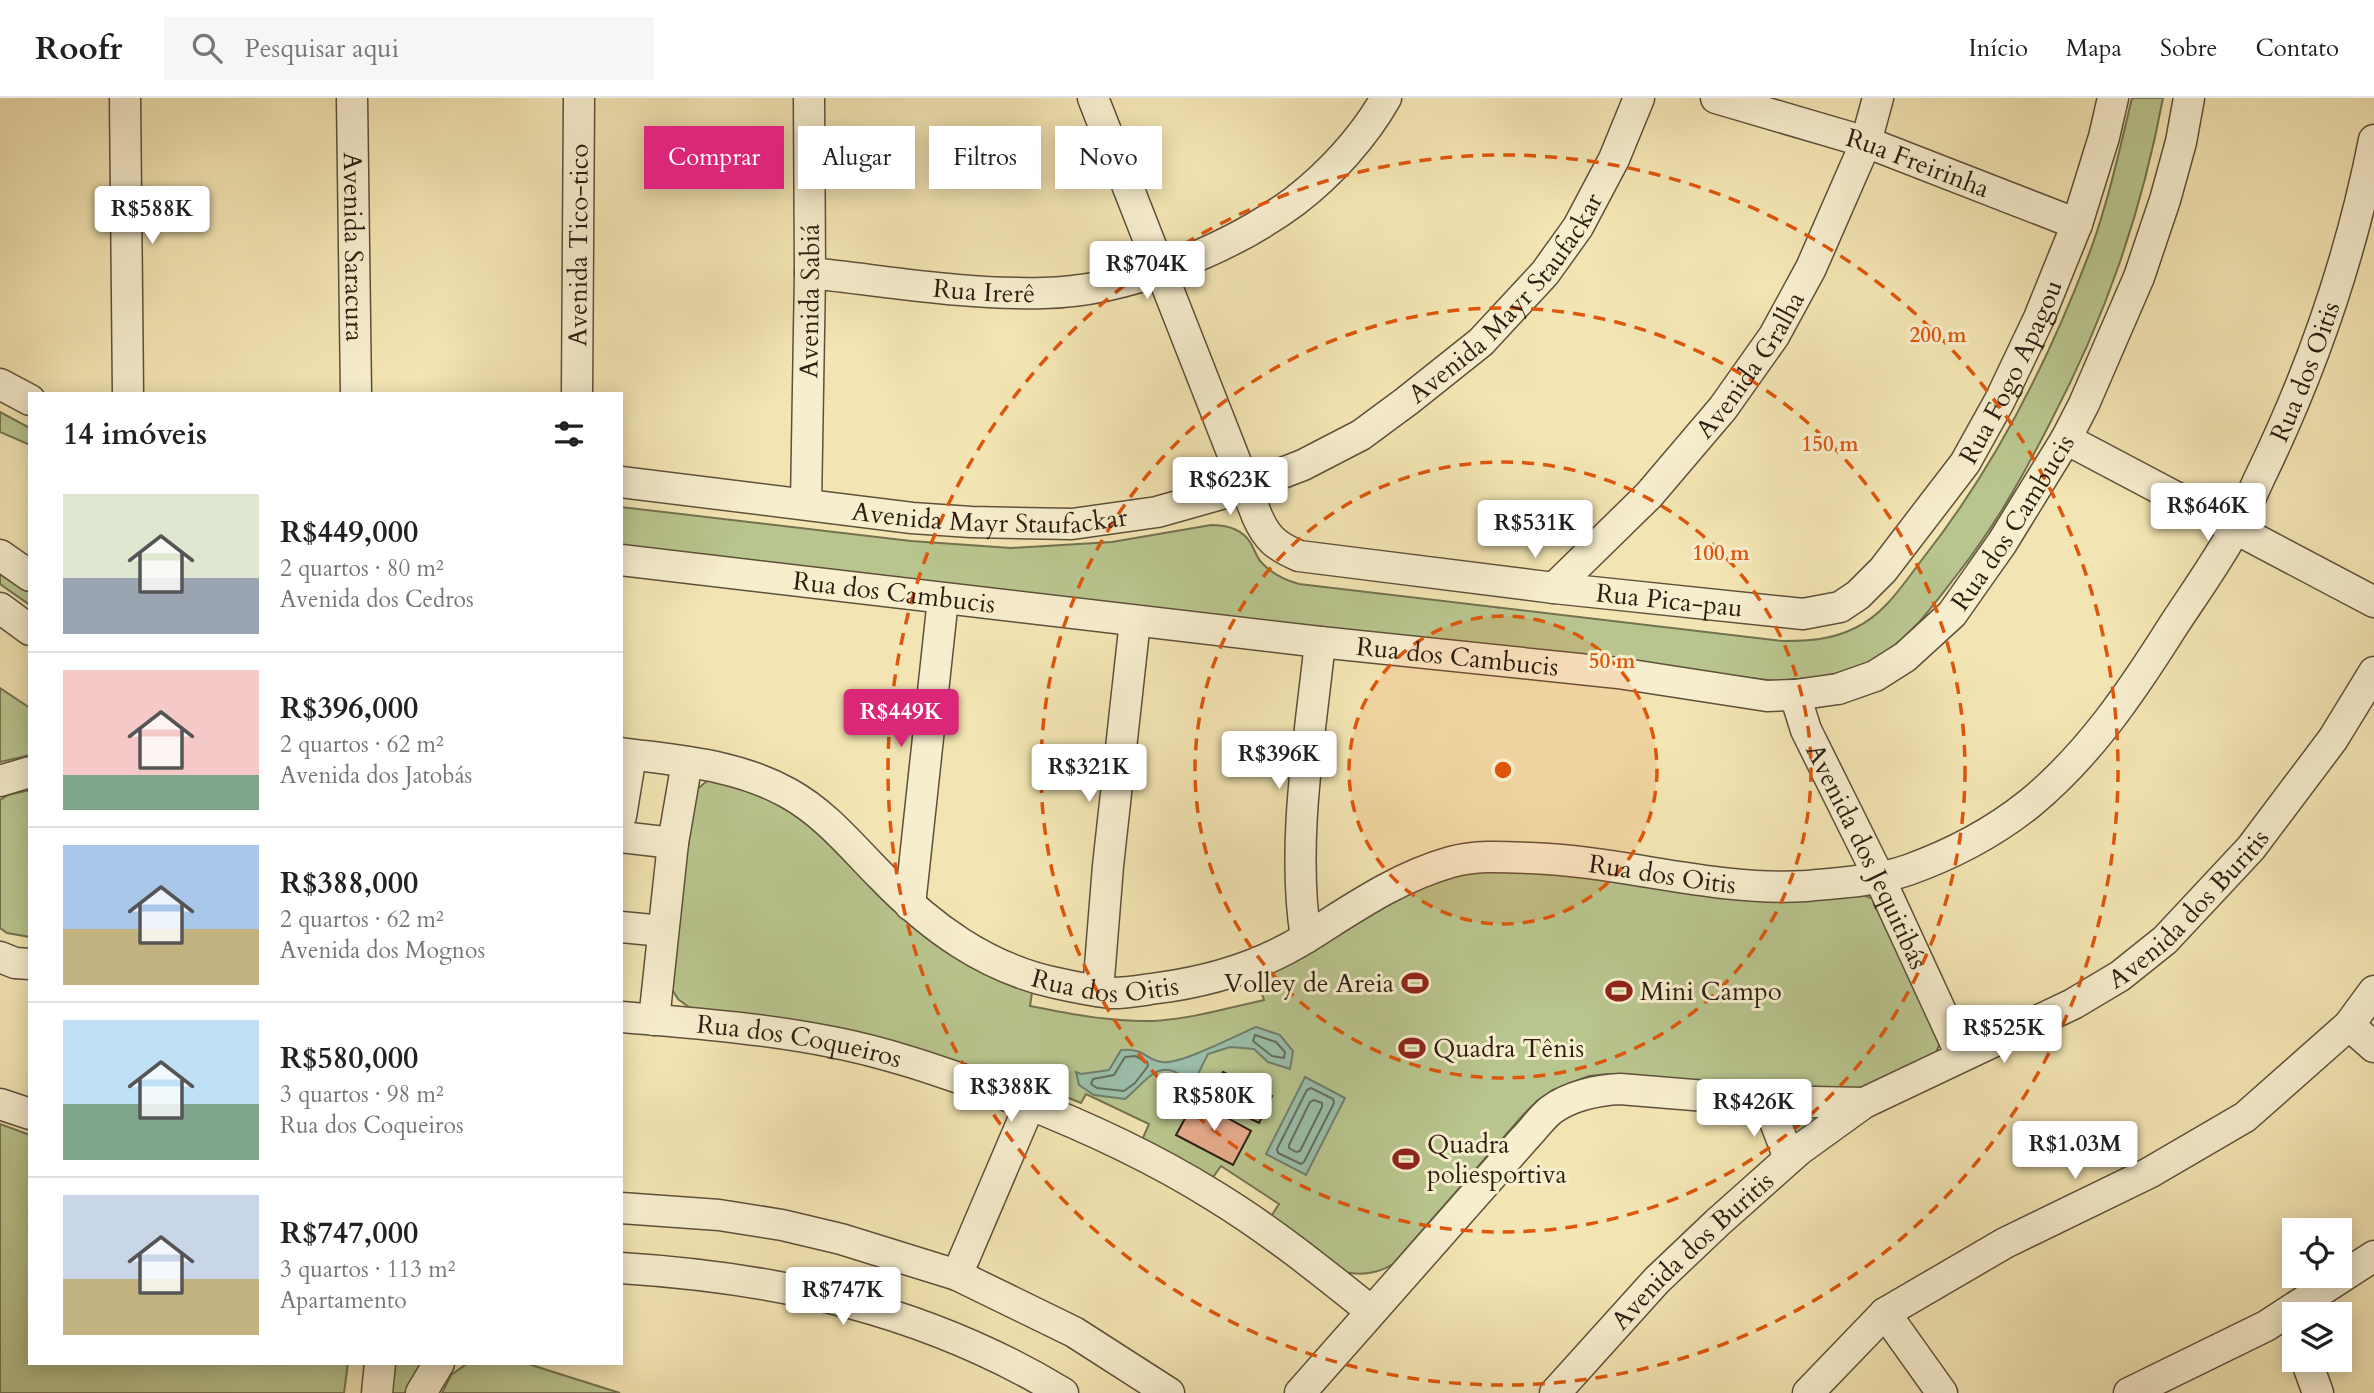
<!DOCTYPE html>
<html lang="pt">
<meta charset="utf-8">
<style>
:root{--surface:#fff;--page:#f6f6f6;--text:#202124;--muted:#757577;--line:#e0e0e0;--accent:#db2777}
body{margin:0;font-family:Cardo,serif;background:var(--page);color:var(--text);height:100vh;display:flex;flex-direction:column;font-size:26px;white-space:nowrap}
*{box-sizing:border-box;margin:0}
p{font-size:23px;color:var(--muted)}
.icon{flex:none;width:38px;height:38px;fill:none;stroke:currentColor;stroke-width:2;stroke-linecap:round;stroke-linejoin:round}
.map{position:relative;flex:1;overflow:hidden}
.drawer{position:absolute;left:28px;top:294px;width:595px;height:973px;display:flex;flex-direction:column;background:var(--surface);border-radius:0px;box-shadow:0 4px 18px #0003}
.drawer>*{flex:none}
.top-card{position:absolute;left:644px;top:28px;width:665px;height:63px;display:flex;gap:14px}
.fabs{position:absolute;left:2282px;top:1120px;display:grid;gap:14px}
.fabs a{display:grid;place-items:center;width:70px;height:70px;border-radius:0px;background:var(--surface);box-shadow:0 4px 18px #0003;font-size:35px}
.price{position:absolute;translate:-50% -60px;padding:0 16px;border-radius:7px;background:#fff;color:#222;font-size:23px;line-height:46px;filter:drop-shadow(0 2px 4px #0008)}
.price::after{content:'';position:absolute;left:50%;top:42px;width:21px;height:16px;margin-left:-10px;background:inherit;clip-path:polygon(0 0,100% 0,50% 100%)}
.price.on{background:var(--accent);color:#fff}
ul{padding:0;list-style:none}
li{display:flex;align-items:center;gap:21px;height:175px;padding:0 35px}
li+li{border-top:2px solid var(--line)}
li span{display:grid;place-items:center;flex:none;width:196px;height:140px;border-radius:0px;color:#555}
li>.icon{margin-inline-start:auto}
span .icon{width:84px;height:84px;fill:#fffc;stroke-width:1}
li b{font-size:30px}
h2{display:flex;justify-content:space-between;align-items:center;height:84px;padding:0 35px;font-size:30px}
.tag{padding:0 24px;border-radius:0px;background:var(--surface);box-shadow:0 4px 18px #0003;font-size:24px;line-height:63px}
.tag.on{background:var(--accent);color:#fff}
header{display:flex;align-items:center;gap:42px;box-sizing:border-box;height:98px;padding:0 35px;background:var(--surface);border-bottom:2px solid var(--line)}
header strong{font-size:33px}
nav{display:flex;gap:38px;margin-inline-start:auto;font-size:24px}
.search{width:490px;height:63px;background:var(--page);display:flex;align-items:center;gap:18px;box-sizing:border-box;padding:0 24px;border-radius:0px;color:var(--muted);font-size:26px}
.map>svg:first-child{display:block}
.green{fill:#b9c58e;stroke:#737250;stroke-width:2}
.water{fill:#9bbfab;stroke:#6f7f6e;stroke-width:2}
.lines{fill:none;stroke-linecap:round;stroke-linejoin:round}
.shore{stroke:#646e5e;stroke-width:2}
.building{fill:#e6ab8c;stroke:#2d1e12;stroke-width:2}
.minor-casing{stroke:#5e503a;stroke-width:33}
.minor{stroke:#f7eece;stroke-width:30}
.ring{fill:none;stroke:#df560c;stroke-width:3.5;stroke-dasharray:12 9}
.labels{text-anchor:middle;stroke-width:6;stroke-linejoin:round;paint-order:stroke}
.street-label{font-size:26px;fill:#2d1e12;stroke:#f7eece}
.poi-label{font-size:26px;fill:#2d1e12;stroke:#f7eece;text-anchor:start}
.centre{fill:#df560c;stroke:#f7eece;stroke-width:3.5}
.ring-label{font-size:21px;text-anchor:middle;font-weight:bold;fill:#df560c;stroke:#f7eece;stroke-width:6;stroke-linejoin:round;paint-order:stroke}
</style>
<header>
<strong>Roofr</strong>
<div class="search"><svg class="icon" aria-label="search" viewBox="0 0 24 24"><circle cx="10" cy="10" r="6"/><path d="M15 15l6 6"/></svg>Pesquisar aqui</div>
<nav><a>Início</a><a>Mapa</a><a>Sobre</a><a>Contato</a></nav>
</header>
<div class="map">
<svg width="2374" height="1295" viewBox="0 0 2374 1295">
<rect width="100%" height="100%" fill="#f3e5b3"/>
<filter id="stains"><feTurbulence type="fractalNoise" baseFrequency=".00286" numOctaves="4"/><feColorMatrix values="0 0 0 0 .2 0 0 0 0 .09 0 0 0 0 .02 0 0 0 .5 -.17"/></filter>
<radialGradient id="worn" r=".72"><stop offset=".6" stop-color="#630" stop-opacity="0"/><stop offset="1" stop-color="#630" stop-opacity=".3"/></radialGradient>
<path class="green" d="M2132 0H2163C2141 117 2105 220 2050 325 2023 378 1995 428 1959 474 1934 506 1913 537 1879 559 1849 578 1811 580 1776 583L621 447V409L911 443 1011 450 1112 444 1211 427C1226 427 1241 430 1250 444 1254 450 1256 458 1261 464 1271 475 1284 482 1299 486L1783 543C1808 543 1831 542 1855 530 1885 516 1904 485 1924 459 1997 366 2051 258 2092 148 2109 100 2120 50 2132 0Z
M0 314 30 330V347L0 334Z
M0 468 30 489V507L0 486Z
M0 590 30 610V657L0 664Z
M708 682 777 698 1033 888 1030 908C1070 916 1112 924 1153 923 1191 921 1227 910 1264 902L1257 882 1293 864 1415 787 1496 769 1853 794 1874 801 1942 940 1935 957 1894 983 1834 998 1608 976 1589 978 1553 992 1537 1003 1523 1017 1393 1166C1377 1176 1362 1178 1344 1174L1270 1120 1279 1106 1221 1068 1211 1082 1142 1042 1149 1026 1086 996 1081 1005 1002 973 972 972 690 910 678 901 670 888 693 695Z
M30 692V839L7 835 0 830V702L8 697Z
M1815 1014 1820 1020 1793 1039 1785 1018Z
M0 1026 30 1037V1265H348L344 1295H0Z
M390 1265H425L407 1295H388Z
M468 1265H525L620 1295H442L451 1277Z"/>
<path class="water" d="M1256 929 1280 937 1293 953 1290 971 1268 964 1254 951 1230 949 1208 956 1186 1000 1173 998 1182 978C1158 959 1143 987 1125 1001L1094 997 1079 987 1076 974 1081 976 1109 972 1121 952C1146 950 1145 962 1162 964 1180 967 1237 937 1256 929Z
M1305 979 1345 1000 1306 1077 1266 1056Z"/>
<g class="lines">
<path class="shore" d="M1255 937 1276 944 1285 954 1284 960 1272 958 1253 943Z
M1135 958 1147 964 1148 968 1135 985 1124 993 1097 990 1091 986 1093 981 1114 977 1125 959Z
M1311 990 1333 1001 1334 1005 1304 1064 1301 1066 1278 1055 1277 1051 1307 992Z
M1314 1002 1322 1005V1009L1300 1053 1296 1054 1289 1050V1047L1310 1004Z"/>
</g>
<path class="building" d="M1223 974 1272 998 1259 1025 1210 1001Z
M1195 1002 1251 1033 1233 1067 1176 1037Z"/>
<g class="lines">
<defs>
<g id="minor">
<path d="M125 0 128 296"/>
<path id="s1" d="M352 0 356 296"/>
<path id="s2" d="M1093 0 1257 418C1267 441 1276 448 1299 458L1554 490 1803 516 1840 509 1858 497 1883 472 1965 365 2000 302 2039 220 2077 126 2104 39 2113 0"/>
<path id="s3" d="M1716 0 1866 44 2077 126"/>
<path id="s4" d="M810 175C887 183 966 197 1043 195 1125 194 1229 152 1295 103 1330 76 1364 39 1386 0"/>
<path d="M0 286 30 302"/>
<path id="s5" d="M577 296 579 0"/>
<path d="M2066 341 2374 504"/>
<path id="s6" d="M621 384 912 420 971 424 1072 426 1157 414 1246 389 1303 367 1361 337 1407 303 1481 244 1545 175 1578 129 1614 61 1639 0"/>
<path id="s7" d="M806 406 810 175 809 0"/>
<path d="M0 457 30 478"/>
<path id="s8" d="M621 462 1320 544 1618 575 1767 598 1795 597 1838 591 1875 578 1905 559 1952 516 2002 445 2066 341 2084 306 2139 179 2165 102 2181 44 2189 0"/>
<path id="s9" d="M1554 490 1649 397 1723 310 1774 238 1811 170 1866 44 1878 0"/>
<path d="M0 510 30 532"/>
<path id="s10" d="M1795 597 1806 632 1879 779 1961 957"/>
<path id="s11" d="M621 655C679 663 736 666 788 695 826 716 852 749 882 779 930 829 986 870 1056 885 1074 889 1094 893 1112 895 1128 895 1143 892 1158 890 1211 883 1264 867 1309 838 1355 809 1398 779 1451 764 1477 757 1505 759 1531 760 1621 763 1717 794 1806 788 1839 785 1876 783 1908 772 1950 757 1994 734 2029 706 2089 657 2132 593 2173 528 2194 496 2217 464 2235 431 2245 414 2252 396 2260 379 2312 272 2351 159 2374 42"/>
<path d="M0 683 30 674"/>
<path d="M621 718 631 657"/>
<path d="M621 739 673 745"/>
<path d="M910 807 943 501"/>
<path d="M621 829 663 833"/>
<path d="M1306 840C1291 746 1310 639 1320 544"/>
<path d="M0 859 15 865 30 866"/>
<path d="M1098 893 1108 768 1135 523"/>
<path id="s12" d="M621 919C691 925 762 930 832 944 884 954 934 971 984 989 1063 1018 1141 1052 1213 1097 1269 1131 1320 1172 1371 1213"/>
<path d="M654 922 673 745 687 664"/>
<path d="M2349 927 2374 949"/>
<path d="M1767 1003 1789 1060"/>
<path d="M0 1006 30 1016"/>
<path d="M621 1110 719 1117 782 1127 841 1141 957 1177 1074 1234 1169 1295"/>
<path d="M621 1170C780 1180 926 1212 1063 1295"/>
<path d="M957 1177 1030 1006"/>
<path d="M1885 1215 1942 1295"/>
<path d="M2306 1262 2318 1295"/>
<path d="M377 1295 380 1265"/>
<path d="M421 1295 439 1265"/>
<path d="M1300 1295 1524 1041C1533 1032 1541 1020 1551 1012 1570 998 1597 992 1620 991L1767 1003 1864 1005"/>
<path id="s13" d="M1555 1295 1657 1182 1717 1125 1799 1052 1864 1005 2073 906 2120 878 2165 842 2251 750 2333 641 2374 574"/>
<path d="M1808 1295 1885 1215 2005 1145 2149 1075 2245 1019 2349 927 2374 893"/>
<path d="M2129 1295 2266 1228 2374 1158"/>
</g>
</defs>
<use href="#minor" class="minor-casing"/>
<use href="#minor" class="minor"/>
</g>
<circle cx="1503" cy="672" r="154" fill="#df560c" fill-opacity=".12"/>
<g class="ring">
<circle cx="1503" cy="672" r="154"/>
<circle cx="1503" cy="672" r="308"/>
<circle cx="1503" cy="672" r="462"/>
<circle cx="1503" cy="672" r="615"/>
</g>
<defs>
<symbol id="stadium-bare" viewBox="-9 -9 18 18"><path d="M0-5a6.5 5 0 1 0 0 10a6.5 5 0 1 0 0-10ZM-3.5-1.8h7v3.6h-7Z" fill="#8f2418" stroke="#f7eece" stroke-width="2.5" paint-order="stroke"/></symbol>
</defs>
<g fill-rule="evenodd">
<use href="#stadium-bare" x="1396" y="866" width="38" height="38"/>
<use href="#stadium-bare" x="1600" y="874" width="38" height="38"/>
<use href="#stadium-bare" x="1393" y="931" width="38" height="38"/>
<use href="#stadium-bare" x="1387" y="1042" width="38" height="38"/>
</g>
<g class="labels">
<g class="street-label">
<text dy="9" stroke="none"><textPath href="#s3" startOffset="212">Rua Freirinha</textPath></text>
<text dy="9" stroke="none"><textPath href="#s1" startOffset="149">Avenida Saracura</textPath></text>
<text dy="9" stroke="none"><textPath href="#s5" startOffset="149">Avenida Tico-tico</textPath></text>
<text dy="9" stroke="none"><textPath href="#s4" startOffset="175">Rua Irerê</textPath></text>
<text dy="9" stroke="none"><textPath href="#s6" startOffset="959">Avenida Mayr Staufackar</textPath></text>
<text dy="9" stroke="none"><textPath href="#s7" startOffset="203">Avenida Sabiá</textPath></text>
<text dy="9" stroke="none"><textPath href="#s9" startOffset="298">Avenida Gralha</textPath></text>
<text dy="9" stroke="none"><textPath href="#s2" startOffset="1348">Rua Fogo Apagou</textPath></text>
<text dy="9" stroke="none"><textPath href="#s11" startOffset="2048">Rua dos Oitis</textPath></text>
<text dy="9" stroke="none"><textPath href="#s6" startOffset="371">Avenida Mayr Staufackar</textPath></text>
<text dy="9" stroke="none"><textPath href="#s8" startOffset="1474">Rua dos Cambucis</textPath></text>
<text dy="9" stroke="none"><textPath href="#s8" startOffset="275">Rua dos Cambucis</textPath></text>
<text dy="9" stroke="none"><textPath href="#s2" startOffset="882">Rua Pica-pau</textPath></text>
<text dy="9" stroke="none"><textPath href="#s8" startOffset="842">Rua dos Cambucis</textPath></text>
<text dy="9" stroke="none"><textPath href="#s10" startOffset="177">Avenida dos Jequitibás</textPath></text>
<text dy="9" stroke="none"><textPath href="#s11" startOffset="1144">Rua dos Oitis</textPath></text>
<text dy="9" stroke="none"><textPath href="#s13" startOffset="807">Avenida dos Buritis</textPath></text>
<text dy="9" stroke="none"><textPath href="#s11" startOffset="556">Rua dos Oitis</textPath></text>
<text dy="9" stroke="none"><textPath href="#s12" startOffset="180">Rua dos Coqueiros</textPath></text>
<text dy="9" stroke="none"><textPath href="#s13" startOffset="198">Avenida dos Buritis</textPath></text>
</g>
<g class="poi-label">
<text x="1394" y="894" text-anchor="end">Volley de Areia</text>
<text x="1640" y="902">Mini Campo</text>
<text x="1433" y="959">Quadra Tênis</text>
<text x="1427" y="1055">Quadra<tspan x="1427" dy="30">poliesportiva</tspan></text>
</g>
</g>
<circle cx="1503" cy="672" r="10" class="centre"/>
<g class="ring-label">
<text x="1938" y="244">200 m</text>
<text x="1830" y="353">150 m</text>
<text x="1721" y="462">100 m</text>
<text x="1612" y="570">50 m</text>
</g>
<rect width="100%" height="100%" filter="url(#stains)"/>
<rect width="100%" height="100%" fill="url(#worn)"/>
</svg>
<div class="fabs">
<a><svg class="icon" aria-label="locate" viewBox="0 0 24 24"><circle cx="12" cy="12" r="6"/><path d="M12 2v4M12 18v4M2 12h4M18 12h4"/></svg></a>
<a><svg class="icon" aria-label="layers" viewBox="0 0 24 24"><path d="M12 4l9 5-9 5-9-5zM3 14l9 5 9-5"/></svg></a>
</div>
<b class="price" style="left:152px;top:148px">R$588K</b>
<b class="price" style="left:1147px;top:203px">R$704K</b>
<b class="price" style="left:1230px;top:419px">R$623K</b>
<b class="price" style="left:2208px;top:445px">R$646K</b>
<b class="price" style="left:1535px;top:462px">R$531K</b>
<b class="price on" style="left:901px;top:651px">R$449K</b>
<b class="price" style="left:1279px;top:693px">R$396K</b>
<b class="price" style="left:1089px;top:706px">R$321K</b>
<b class="price" style="left:2004px;top:967px">R$525K</b>
<b class="price" style="left:1011px;top:1026px">R$388K</b>
<b class="price" style="left:1214px;top:1035px">R$580K</b>
<b class="price" style="left:1754px;top:1041px">R$426K</b>
<b class="price" style="left:2075px;top:1083px">R$1.03M</b>
<b class="price" style="left:843px;top:1229px">R$747K</b>
<div class="top-card">
<a class="tag on">Comprar</a>
<a class="tag">Alugar</a>
<a class="tag">Filtros</a>
<a class="tag">Novo</a>
</div>
<section class="drawer">
<h2>14 imóveis<svg class="icon" aria-label="filters" viewBox="0 0 24 24"><path d="M4 7h16M4 17h16"/><circle cx="9" cy="7" r="2"/><circle cx="15" cy="17" r="2"/></svg></h2>
<ul>
<li><span style="background:linear-gradient(#dfe7d0 60%,#9aa5b1 0)"><svg class="icon" aria-label="home" viewBox="0 0 24 24"><path d="M3 11l9-7 9 7M6 9v11h12V9"/></svg></span><div><b>R$449,000</b><p>2 quartos · 80 m²</p><p>Avenida dos Cedros</p></div></li>
<li><span style="background:linear-gradient(#f6c9c9 75%,#7fa58c 0)"><svg class="icon" aria-label="home" viewBox="0 0 24 24"><path d="M3 11l9-7 9 7M6 9v11h12V9"/></svg></span><div><b>R$396,000</b><p>2 quartos · 62 m²</p><p>Avenida dos Jatobás</p></div></li>
<li><span style="background:linear-gradient(#a9c7e8 60%,#c2b280 0)"><svg class="icon" aria-label="home" viewBox="0 0 24 24"><path d="M3 11l9-7 9 7M6 9v11h12V9"/></svg></span><div><b>R$388,000</b><p>2 quartos · 62 m²</p><p>Avenida dos Mognos</p></div></li>
<li><span style="background:linear-gradient(#bfe0f5 60%,#7fa58c 0)"><svg class="icon" aria-label="home" viewBox="0 0 24 24"><path d="M3 11l9-7 9 7M6 9v11h12V9"/></svg></span><div><b>R$580,000</b><p>3 quartos · 98 m²</p><p>Rua dos Coqueiros</p></div></li>
<li><span style="background:linear-gradient(#c9d6e8 60%,#c2b280 0)"><svg class="icon" aria-label="home" viewBox="0 0 24 24"><path d="M3 11l9-7 9 7M6 9v11h12V9"/></svg></span><div><b>R$747,000</b><p>3 quartos · 113 m²</p><p>Apartamento</p></div></li>
</ul>
</section>
</div>
